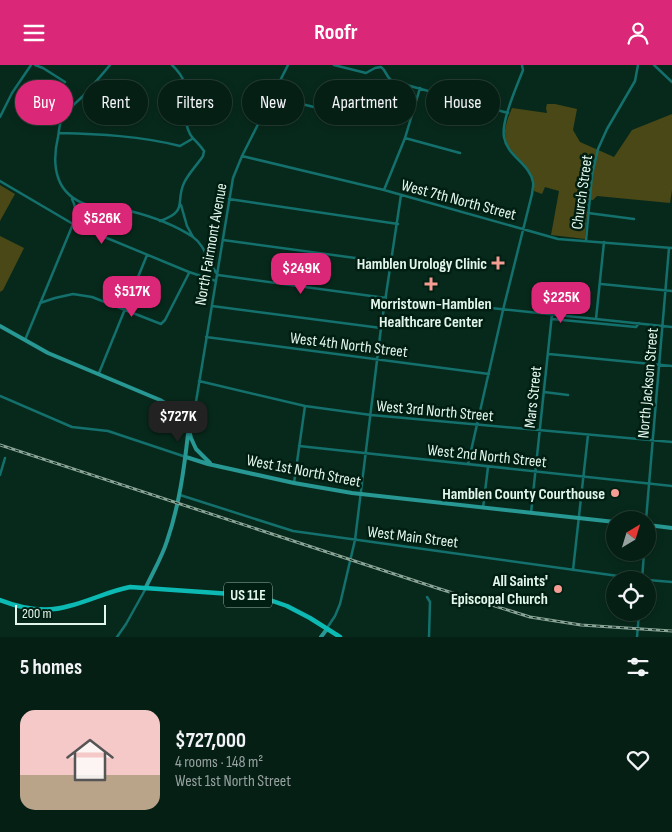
<!DOCTYPE html>
<meta charset="utf-8">
<style>
:root{--surface:#051f14;--page:#0e271d;--text:#f1f3f6;--muted:#97a2a0;--line:#263d34;--accent:#db2777}
body{margin:0;font-family:"Sofia Sans Condensed",sans-serif;background:var(--page);color:var(--text);height:100vh;display:flex;flex-direction:column;font-size:19px;white-space:nowrap}
*{box-sizing:border-box;margin:0}
p{font-size:16px;color:var(--muted)}
.icon{flex:none;width:28px;height:28px;fill:none;stroke:currentColor;stroke-width:2;stroke-linecap:round;stroke-linejoin:round}
.map{position:relative;height:572px;overflow:hidden}
.drawer{display:flex;flex-direction:column;background:var(--surface);flex:1}
.drawer>*{flex:none}
.top-card{position:absolute;left:15px;top:15px;width:642px;height:45px;display:flex;gap:10px}
.needle{width:32px;rotate:38deg}
.tools{position:absolute;left:606px;top:446px;display:grid;gap:10px}
.tools a{display:grid;place-items:center;width:50px;height:50px;border-radius:50%;background:var(--surface);box-shadow:0 2px 8px #0003,0 0 0 1px var(--line);font-size:25px}
.scale{position:absolute;left:15px;bottom:12px;width:91px;box-sizing:border-box;padding-left:5px;border:2px solid #e3f6ec;border-top:0;font-size:14px;line-height:18px;white-space:nowrap;color:#e3f6ec;-webkit-text-stroke:4px #001f12;paint-order:stroke}
.price{position:absolute;translate:-50% -42px;padding:0 11px;border-radius:10px;background:var(--accent);color:#fff;font-size:16px;line-height:32px;filter:drop-shadow(0 1px 2px #0008)}
.price::after{content:'';position:absolute;left:50%;top:30px;width:15px;height:11px;margin-left:-8px;background:inherit;clip-path:polygon(0 0,100% 0,50% 100%)}
.price.on{background:#222;color:#fff}
ul{padding:0;list-style:none}
li{display:flex;align-items:center;gap:15px;height:125px;padding:0 20px}
li span{display:grid;place-items:center;flex:none;width:140px;height:100px;border-radius:15px;color:#555}
li>.icon{margin-inline-start:auto}
span .icon{width:60px;height:60px;fill:#fffc;stroke-width:1}
li b{font-size:21px}
h2{display:flex;justify-content:space-between;align-items:center;height:60px;padding:0 20px;font-size:21px}
.chip{padding:0 18px;border-radius:22px;background:var(--surface);box-shadow:0 2px 8px #0003,0 0 0 1px var(--line);font-size:18px;line-height:45px}
.chip.on{background:var(--accent);color:#fff}
header{display:flex;justify-content:space-between;align-items:center;height:65px;padding:0 20px;background:var(--accent);color:#fff;font-size:22px;font-weight:700}
.map>svg:first-child{display:block}
.green{fill:#494816}
.lines{fill:none;stroke-linecap:round;stroke-linejoin:round}
.street{stroke:#13706c;stroke-width:2.5}
.secondary{stroke:#279893;stroke-width:4}
.primary{stroke:#0cbab3;stroke-width:4.5}
.rail-casing{stroke:#8aa397;stroke-width:3}
.rail{stroke:#001f12;stroke-width:1;stroke-dasharray:4;stroke-linecap:butt}
.poi-dot{fill:#f59c93;stroke:#001f12;stroke-width:2}
.labels{text-anchor:middle;stroke-width:5;stroke-linejoin:round;paint-order:stroke}
.shield{fill:#001f12;stroke:#9fb6ab;stroke-width:1}
.shield-label{font-size:15px;font-weight:bold;fill:#e3f6ec}
.street-label{font-size:16px;fill:#e3f6ec;stroke:#001f12}
.poi-label{font-size:16px;font-weight:bold;fill:#e3f6ec;stroke:#001f12;text-anchor:end}
</style>
<header><svg class="icon" aria-label="menu" viewBox="0 0 24 24"><path d="M4 6h16M4 12h16M4 18h16"/></svg>Roofr<svg class="icon" aria-label="person" viewBox="0 0 24 24"><circle cx="12" cy="8" r="4"/><path d="M4 21q1-7 8-7t8 7"/></svg></header>
<div class="map">
<svg width="672" height="572" viewBox="0 0 672 572">
<rect width="100%" height="100%" fill="#07291b"/>
<path class="green" d="M547 39H555L577 44 573 65 580 77 614 92 632 65 672 49V125L670 138 597 131 593 135H588L585 174 551 170 559 126 545 122 542 129 534 126C536 96 503 93 505 65 506 58 509 50 512 43L547 48 546 43Z
M0 120 15 129 0 156Z
M0 171 24 183 3 225 0 227Z"/>
<g class="lines">
<path class="street" d="M35 0 43 3 65 17
M110 0C101 11 92 21 82 32 75 39 66 45 62 54 59 59 59 67 58 72 51 102 56 130 88 140 102 144 116 143 130 146 150 151 175 160 193 172 206 181 208 199 218 210
M334 0 366 8 375 3 381 2C386 5 386 12 392 16L508 48
M654 0 672 17
M273 32 359 53
M0 52 12 28 31 0
M59 68C99 69 141 71 180 81L192 74
M405 73 460 88
M242 91 384 125 558 174 672 183
M0 116 73 159 189 207 216 216
M384 125 405 73 420 23
M229 134 398 159
M181 140 187 161 193 172
M588 148 634 154
M160 156C189 146 175 137 184 118 188 109 197 100 203 91L204 86C196 74 189 74 186 57 185 53 187 47 187 42 189 25 185 12 172 0
M73 158C81 148 89 146 101 144
M223 175 392 198
M586 176 592 110 598 84 607 64 635 16 638 0
M218 210 386 233
M601 219 672 226
M40 238 55 233 73 229 92 232 161 259 165 255 189 208
M452 239 672 262
M212 241 381 263
M552 254 636 262 639 258
M596 254 604 177
M206 272 489 309
M25 275 73 159C75 149 77 143 72 134
M549 289 672 301
M99 308 147 190
M199 316 305 341 371 350 672 377
M544 327 568 330
M0 331 72 362 108 366 186 392
M184 353 193 348
M191 367 233 113 242 91 288 0
M299 381 672 421
M468 399 503 245 532 129C532 126 534 121 533 117 530 99 507 91 504 72 501 56 517 21 523 5L522 0
M0 410 5 393
M294 418 305 341
M180 430 293 466 647 515
M483 443 488 402
M531 448 552 249
M646 455 669 183
M573 505 588 370
M642 515 644 488
M648 515 672 517
M427 532 430 537 429 572
M327 563 335 551 340 539 355 475 381 263 401 130
M117 572 126 559 146 523
M637 572 639 548"/>
<path class="secondary" d="M0 261 48 288 160 335 181 348 187 357 191 373 196 384 210 398
M186 392 208 399 294 418 352 428 615 457
M648 460 672 463
M146 522C153 507 162 492 167 476 179 441 184 405 188 369
M321 572 327 564"/>
<path class="primary" d="M0 535C23 544 46 548 69 541 90 536 109 526 130 522L246 530 267 534 287 541 310 553 340 572"/>
<defs>
<path id="rail" d="M0 380 440 524 530 552 581 560 672 566"/>
</defs>
<use href="#rail" class="rail-casing"/>
<use href="#rail" class="rail"/>
</g>
<g class="poi-dot">
<path d="M495.5 190.5h5v5h5v5h-5v5h-5v-5h-5v-5h5z"/>
<path d="M428.5 211.5h5v5h5v5h-5v5h-5v-5h-5v-5h5z"/>
<circle cx="615" cy="428" r="5"/>
<circle cx="558" cy="524" r="5"/>
</g>
<g class="labels">
<rect class="shield" x="224" y="517.5" width="48" height="25" rx="4"/>
<g class="shield-label">
<text x="248" y="535">US 11E</text>
</g>
<g class="street-label">
<text transform="translate(581 127) rotate(-82)" y="6">Church Street</text>
<text transform="translate(459 134) rotate(15)" y="6">West 7th North Street</text>
<text transform="translate(210 179) rotate(-80)" y="6">North Fairmont Avenue</text>
<text transform="translate(349 279) rotate(7)" y="6">West 4th North Street</text>
<text transform="translate(647 318) rotate(-85)" y="6">North Jackson Street</text>
<text transform="translate(532 332) rotate(-84)" y="6">Mars Street</text>
<text transform="translate(435 345) rotate(5)" y="6">West 3rd North Street</text>
<text transform="translate(487 390) rotate(6)" y="6">West 2nd North Street</text>
<text transform="translate(304 405) rotate(11)" y="6">West 1st North Street</text>
<text transform="translate(413 471) rotate(7)" y="6">West Main Street</text>
</g>
<g class="poi-label">
<text x="487" y="204">Hamblen Urology Clinic</text>
<text x="431" y="244" text-anchor="middle">Morristown-Hamblen<tspan x="431" dy="18">Healthcare Center</tspan></text>
<text x="605" y="434">Hamblen County Courthouse</text>
<text x="548" y="521">All Saints'<tspan x="548" dy="18">Episcopal Church</tspan></text>
</g>
</g>
</svg>
<div class="tools">
<a><svg class="needle" viewBox="-14 -14 28 28"><path d="M0-13l5 13h-10z" fill="#e53935"/><path d="M0 13l5-13h-10z" fill="#97a2a0"/></svg></a>
<a><svg class="icon" aria-label="locate" viewBox="0 0 24 24"><circle cx="12" cy="12" r="6"/><path d="M12 2v4M12 18v4M2 12h4M18 12h4"/></svg></a>
</div>
<div class="scale">200 m</div>
<b class="price" style="left:102px;top:180px">$526K</b>
<b class="price" style="left:301px;top:230px">$249K</b>
<b class="price" style="left:132px;top:253px">$517K</b>
<b class="price" style="left:561px;top:259px">$225K</b>
<b class="price on" style="left:178px;top:378px">$727K</b>
<div class="top-card">
<a class="chip on">Buy</a>
<a class="chip">Rent</a>
<a class="chip">Filters</a>
<a class="chip">New</a>
<a class="chip">Apartment</a>
<a class="chip">House</a>
</div>
</div>
<section class="drawer">
<h2>5 homes<svg class="icon" aria-label="filters" viewBox="0 0 24 24"><path d="M4 7h16M4 17h16"/><circle cx="9" cy="7" r="2"/><circle cx="15" cy="17" r="2"/></svg></h2>
<ul>
<li><span style="background:linear-gradient(#f6c9c9 65%,#b9a48a 0)"><svg class="icon" aria-label="home" viewBox="0 0 24 24"><path d="M3 11l9-7 9 7M6 9v11h12V9"/></svg></span><div><b>$727,000</b><p>4 rooms · 148 m²</p><p>West 1st North Street</p></div><svg class="icon" aria-label="heart" viewBox="0 0 24 24"><path d="M12 20l-8-8c-3-5 5-10 8-4 3-6 11-1 8 4z"/></svg></li>
</ul>
</section>
